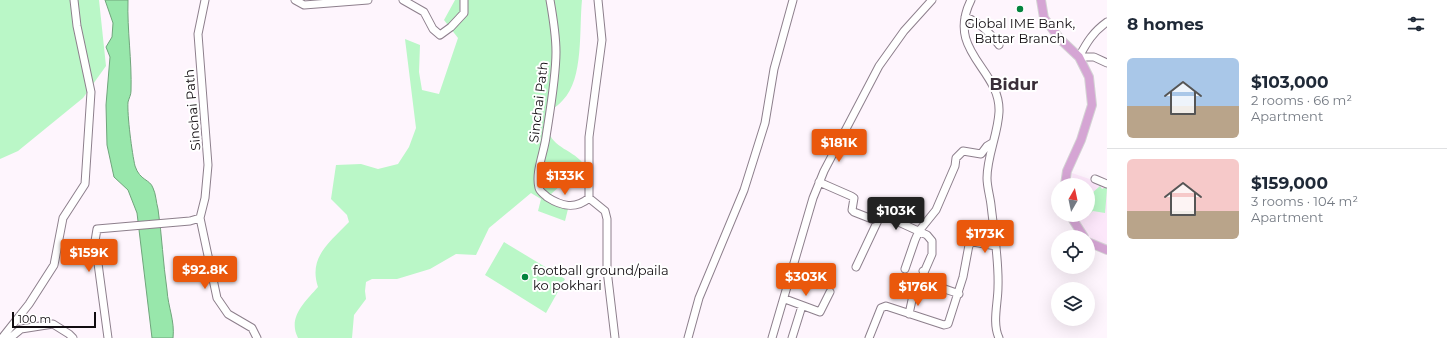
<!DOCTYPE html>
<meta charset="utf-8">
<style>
:root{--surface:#fff;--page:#f2f2f3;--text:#1f2937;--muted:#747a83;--line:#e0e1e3;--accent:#ea580c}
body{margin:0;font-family:Montserrat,sans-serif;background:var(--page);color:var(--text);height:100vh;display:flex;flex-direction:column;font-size:15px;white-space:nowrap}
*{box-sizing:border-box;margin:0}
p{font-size:13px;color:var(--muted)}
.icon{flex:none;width:22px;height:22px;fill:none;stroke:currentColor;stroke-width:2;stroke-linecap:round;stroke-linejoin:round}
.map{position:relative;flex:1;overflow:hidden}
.sheet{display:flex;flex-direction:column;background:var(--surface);width:340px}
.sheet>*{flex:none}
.needle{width:26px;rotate:9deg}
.controls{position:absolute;left:1051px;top:178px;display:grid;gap:8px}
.controls a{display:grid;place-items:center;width:44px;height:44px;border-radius:50%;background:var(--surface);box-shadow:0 4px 16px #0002;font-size:20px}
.scale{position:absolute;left:12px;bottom:10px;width:84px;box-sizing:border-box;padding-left:4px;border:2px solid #110c10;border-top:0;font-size:11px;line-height:14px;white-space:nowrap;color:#110c10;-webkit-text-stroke:3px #fff;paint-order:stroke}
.price{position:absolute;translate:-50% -34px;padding:0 9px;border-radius:4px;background:var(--accent);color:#fff;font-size:13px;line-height:26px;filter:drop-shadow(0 1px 2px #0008)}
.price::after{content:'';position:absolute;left:50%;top:24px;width:12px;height:9px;margin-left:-6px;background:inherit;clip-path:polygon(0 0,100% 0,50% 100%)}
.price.current{background:#222;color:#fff}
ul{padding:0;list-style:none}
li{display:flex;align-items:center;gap:12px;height:100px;padding:0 20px}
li+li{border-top:1px solid var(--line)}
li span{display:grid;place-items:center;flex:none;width:112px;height:80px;border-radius:6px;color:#555}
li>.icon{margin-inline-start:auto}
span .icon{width:48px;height:48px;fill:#fffc;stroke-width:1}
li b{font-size:17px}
h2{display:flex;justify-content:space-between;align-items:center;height:48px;padding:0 20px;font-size:17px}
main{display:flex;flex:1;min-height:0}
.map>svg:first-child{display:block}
.built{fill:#fce7fa}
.green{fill:#baf7c7}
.water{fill:#98e7ab;stroke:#70a57c}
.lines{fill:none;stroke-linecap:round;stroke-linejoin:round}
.minor-casing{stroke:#8d7f8c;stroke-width:9}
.major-casing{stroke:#d4d3d4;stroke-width:10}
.minor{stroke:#fff;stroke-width:7}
.major{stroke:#d5a5d4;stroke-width:8}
.poi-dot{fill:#03843e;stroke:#fff;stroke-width:1.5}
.labels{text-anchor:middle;stroke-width:4;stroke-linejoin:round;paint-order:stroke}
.poi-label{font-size:13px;fill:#110c10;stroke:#fff}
.street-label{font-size:13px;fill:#110c10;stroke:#fff}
.district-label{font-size:17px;font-weight:bold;fill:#3a2f39;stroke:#fff}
</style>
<main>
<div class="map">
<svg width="1107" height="338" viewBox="0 0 1107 338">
<rect width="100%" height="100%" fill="#fef5fd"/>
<path class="built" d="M1072 173 1107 185V246L1090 240 1074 216V215H1088V185H1073Z"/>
<path class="green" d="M0 0H99L106 66 83 98 18 151 0 159Z
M455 0H582C579 28 584 79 563 100 560 104 555 107 551 110 550 116 547 124 548 129 552 149 574 149 585 166L584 176 580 182 563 180 560 186 551 194 568 209 565 221 538 211 541 199 531 193 489 228 476 255 456 254 430 269 397 279H372L366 282 365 291 366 299 354 315 352 338H298C287 317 306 301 318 287 308 257 330 242 349 222L347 215 331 199 336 165 361 164 378 169 398 164 409 147 416 128 405 39 420 45 419 72 422 90 439 94 458 38 444 20Z
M1100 186 1102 189 1106 187 1107 189 1105 213 1093 211 1085 218 1086 215H1088L1090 202 1088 194H1091Z
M504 242 565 279 546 313 485 275Z"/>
<path class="water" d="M105 0H128C127 30 132 60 131 91 131 95 129 98 128 102 127 115 132 153 135 166 140 181 150 179 153 188 156 194 156 202 158 209 162 236 163 263 167 290 168 307 175 321 173 338H152L137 213 128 190 114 177 107 145 106 105 110 57 106 47 112 37 113 23Z"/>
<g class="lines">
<defs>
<path id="minor" d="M205 0 198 34 208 165 205 198 200 218 217 298 228 314 252 328 257 338
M295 0 304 5 368 0
M403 0 424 12 433 29 440 35 451 27 464 13V0
M550 0C553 17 556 34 556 52 556 77 550 111 546 137 544 153 535 172 539 188 540 192 544 194 547 197 561 206 575 210 589 198V137L602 40 598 0
M971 0C945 52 1001 69 999 112 998 134 987 156 987 178 987 187 990 196 991 205 994 232 999 260 998 287 998 303 992 323 999 338
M965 17C980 22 990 33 999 45
M1107 22C1093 32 1087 42 1079 57H1094L1107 63
M1095 179 1107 184
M819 182 851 196 854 198 852 210 854 212 877 221
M589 198 605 211 607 219V270L615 338
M856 267 881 214 927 235 932 241V254L912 300 909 314
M905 269 915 240 919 231 936 210 955 166 956 158 963 151 981 154 987 146 992 143
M923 271C929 287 944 288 959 294
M785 299 820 312 830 292
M2 338 29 304 54 265 63 218 85 184 91 92 77 26 74 0
M10 338 21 329 53 324 69 334 73 338
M108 338 95 241 97 229 190 221 200 218
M688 338 699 298 744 190 765 123 774 69 793 0
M772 338 813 198 824 171 879 66 904 31 932 0
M792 338 802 306
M869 338 881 308 886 306 944 325 948 324 963 277 969 245 973 242 996 246"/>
<path id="major" d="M1041 0 1044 18 1060 39 1079 57 1089 77 1092 105 1081 140 1067 171 1065 185
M1070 215 1084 237
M1088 242 1107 250"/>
</defs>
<use href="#minor" class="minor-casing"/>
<use href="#major" class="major-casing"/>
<use href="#minor" class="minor"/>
<use href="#major" class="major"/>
</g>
<g class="poi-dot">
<circle cx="1020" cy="9" r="4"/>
<circle cx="525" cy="277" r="4"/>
</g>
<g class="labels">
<g class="poi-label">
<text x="1020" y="28">Global IME Bank,<tspan x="1020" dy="15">Battar Branch</tspan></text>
<text x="533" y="275" text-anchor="start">football ground/paila<tspan x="533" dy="15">ko pokhari</tspan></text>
</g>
<g class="street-label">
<text transform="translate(538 102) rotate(-83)" y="5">Sinchai Path</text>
<text transform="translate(192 110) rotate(-95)" y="5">Sinchai Path</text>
</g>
<g class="district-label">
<text x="1014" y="90">Bidur</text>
</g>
</g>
</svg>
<div class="controls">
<a><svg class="needle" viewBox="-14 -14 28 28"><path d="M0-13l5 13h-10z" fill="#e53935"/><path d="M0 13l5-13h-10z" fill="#747a83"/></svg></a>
<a><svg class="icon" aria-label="locate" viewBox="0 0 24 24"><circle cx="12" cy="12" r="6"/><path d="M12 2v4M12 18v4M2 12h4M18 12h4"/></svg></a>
<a><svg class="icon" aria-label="layers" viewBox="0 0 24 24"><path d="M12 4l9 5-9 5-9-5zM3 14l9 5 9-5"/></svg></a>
</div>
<div class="scale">100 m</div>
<b class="price" style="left:839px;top:163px">$181K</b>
<b class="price" style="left:565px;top:196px">$133K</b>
<b class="price current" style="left:896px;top:231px">$103K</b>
<b class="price" style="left:985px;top:254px">$173K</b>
<b class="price" style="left:89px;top:273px">$159K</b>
<b class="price" style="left:205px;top:290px">$92.8K</b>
<b class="price" style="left:806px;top:297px">$303K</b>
<b class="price" style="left:918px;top:307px">$176K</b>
</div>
<section class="sheet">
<h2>8 homes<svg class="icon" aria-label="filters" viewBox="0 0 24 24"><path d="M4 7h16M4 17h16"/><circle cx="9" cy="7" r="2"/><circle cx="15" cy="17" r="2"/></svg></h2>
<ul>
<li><span style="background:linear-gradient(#a9c7e8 60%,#b9a48a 0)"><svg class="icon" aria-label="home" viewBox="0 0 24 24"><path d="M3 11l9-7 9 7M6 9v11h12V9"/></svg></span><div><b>$103,000</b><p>2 rooms · 66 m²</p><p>Apartment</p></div></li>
<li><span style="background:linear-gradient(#f6c9c9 65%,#b9a48a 0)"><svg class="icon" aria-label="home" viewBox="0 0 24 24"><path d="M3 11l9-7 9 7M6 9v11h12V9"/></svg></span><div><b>$159,000</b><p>3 rooms · 104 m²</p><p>Apartment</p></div></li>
</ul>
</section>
</main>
